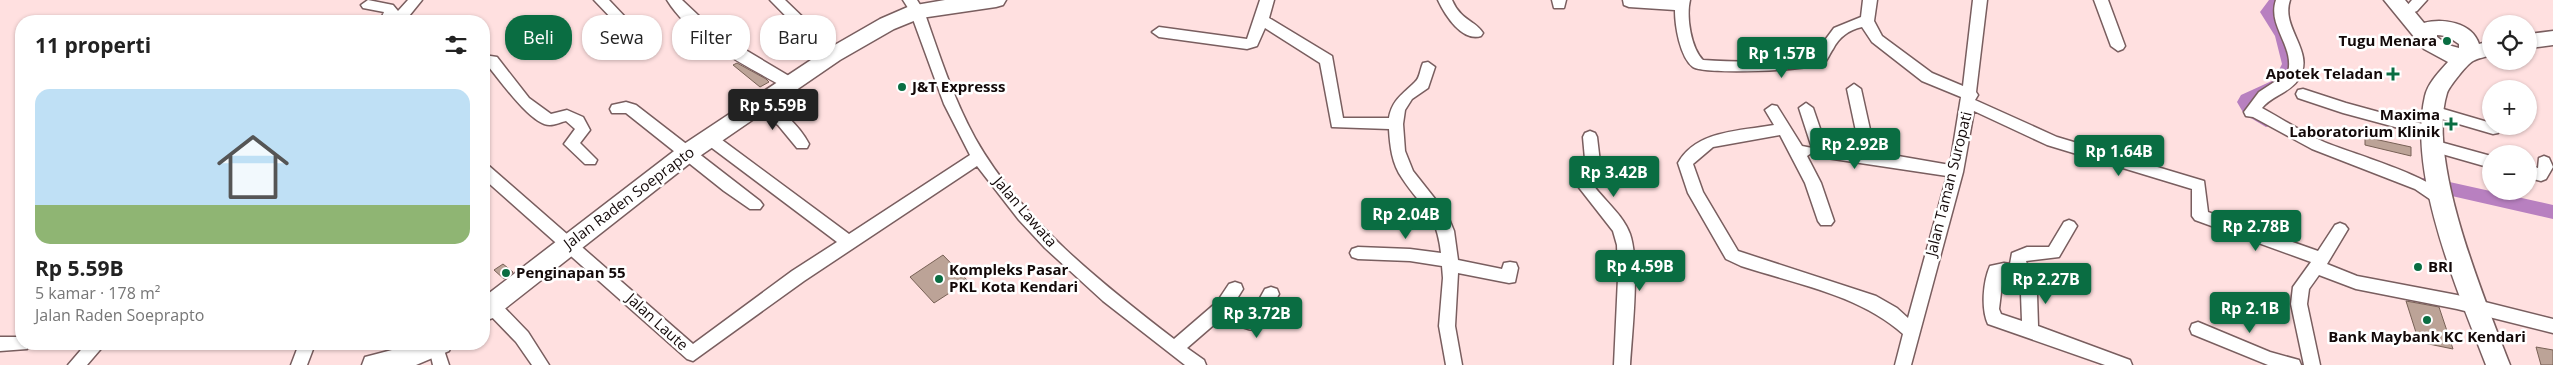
<!DOCTYPE html>
<html lang="id">
<meta charset="utf-8">
<style>
:root{--surface:#fff;--page:#f2f2f2;--text:#222;--muted:#767676;--line:#e0e0e0;--accent:#0a6d42}
body{margin:0;font-family:"Open Sans",sans-serif;background:var(--page);color:var(--text);height:100vh;display:flex;flex-direction:column;font-size:19px;white-space:nowrap}
*{box-sizing:border-box;margin:0}
p{font-size:16px;color:var(--muted)}
.icon{flex:none;width:28px;height:28px;fill:none;stroke:currentColor;stroke-width:2;stroke-linecap:round;stroke-linejoin:round}
.map{position:relative;flex:1;overflow:hidden}
.sheet{position:absolute;left:15px;top:15px;width:475px;height:335px;display:flex;flex-direction:column;background:var(--surface);border-radius:20px;box-shadow:0 1px 4px #0004}
.sheet>*{flex:none}
.guide{position:absolute;left:505px;top:15px;width:475px;height:45px;display:flex;gap:10px}
.fabs{position:absolute;left:2482px;top:15px;display:grid;gap:10px}
.fabs a{display:grid;place-items:center;width:55px;height:55px;border-radius:50%;background:var(--surface);box-shadow:0 1px 4px #0004;font-size:25px}
.price{position:absolute;translate:-50% -42px;padding:0 11px;border-radius:5px;background:var(--accent);color:#fff;font-size:16px;line-height:32px;filter:drop-shadow(0 1px 2px #0008)}
.price::after{content:'';position:absolute;left:50%;top:30px;width:15px;height:11px;margin-left:-8px;background:inherit;clip-path:polygon(0 0,100% 0,50% 100%)}
.price.selected{background:#222;color:#fff}
ul{padding:0;list-style:none}
li{display:grid;align-content:center;gap:10px;height:265px;padding:0 20px}
li+li{border-top:1px solid var(--line)}
li span{display:grid;place-items:center;height:155px;border-radius:15px;color:#555}
li>.icon{margin-inline-start:auto}
span .icon{width:90px;height:90px;fill:#fffc;stroke-width:1}
li b{font-size:21px}
h2{display:flex;justify-content:space-between;align-items:center;height:60px;padding:0 20px;font-size:21px}
.chip{padding:0 18px;border-radius:20px;background:var(--surface);box-shadow:0 1px 4px #0004;font-size:18px;line-height:45px}
.chip.selected{background:var(--accent);color:#fff}
.map>svg:first-child{display:block}
.lines{fill:none;stroke-linecap:round;stroke-linejoin:round}
.river{fill:#b880c0;fill-rule:evenodd}
.building{fill:#bca397;stroke:#786156}
.minor-casing{stroke:#795e5f;stroke-width:3}
.highway-casing{stroke:#795e5f;stroke-width:3}
.minor{fill:#fff;fill-rule:evenodd}
.highway{fill:#fff;fill-rule:evenodd}
.poi-dot{fill:#0a6d42;stroke:#fff;stroke-width:2}
.labels{text-anchor:middle;stroke-width:5;stroke-linejoin:round;paint-order:stroke}
.poi-label{font-size:15px;font-weight:bold;fill:#130909;stroke:#fff;text-anchor:start}
.street-label{font-size:15px;fill:#130909;stroke:#fff}
</style>
<div class="map">
<svg width="2553" height="365" viewBox="0 0 2553 365">
<rect width="100%" height="100%" fill="#ffe0e0"/>
<g class="lines">
<path class="river" d="M2269 0H2285L2276 12 2291 36 2298 64 2286 88 2254 103 2274 121 2272 125 2266 127 2244 114 2237 102 2241 95 2274 80 2282 64 2275 36 2260 12Z
M2427 177 2553 205V219L2421 189 2418 184 2421 179Z"/>
</g>
<path class="building" d="M737 63 766 79 769 82 760 87 733 65Z
M2365 137 2411 147V156L2365 145Z
M943 255 968 281 934 303 910 277Z
M503 264 513 272 504 279 494 270Z
M2406 301 2439 307 2453 349 2419 342Z
M2536 347 2553 350V365H2541Z"/>
<g class="lines">
<defs>
<path id="minor" d="M368 0 393 5 398 11 408 0H422L405 21H380L384 12 363 8 361 5Z
M594 0H609L627 19 625 22H615Z
M667 0H682L717 33 794 79 796 83 794 87H784C746 66 690 38 667 0Z
M770 0H785L838 51 840 55 838 59H828Z
M903 0H917L924 11C939 54 953 98 975 138 1022 221 1100 282 1174 339L1217 302 1229 284 1235 282 1241 284 1243 289 1233 305 1250 316 1265 289 1271 287 1277 289 1279 294 1260 329C1247 333 1235 323 1224 316L1187 348 1204 360 1206 365H1185L1103 301 1045 248 1019 220 977 166 804 281 693 361 687 359 484 179V164L489 166 693 344 792 271 837 242 704 142 702 138 704 134H714L849 234 970 155 944 104 910 11Z
M1260 0H1274L1269 18 1332 56 1343 118H1389C1392 100 1403 94 1415 82 1420 78 1420 69 1423 63L1428 62 1435 67 1428 88 1412 99 1405 110 1403 124 1405 151 1413 171 1447 214 1454 231 1458 260 1502 269 1504 263 1510 262 1516 263 1518 268 1515 282 1509 283 1458 273 1455 326 1462 365H1446L1439 326 1443 278 1442 266 1410 261 1358 259 1352 257 1350 253 1352 249 1358 247 1410 249 1441 253C1436 211 1423 210 1402 178 1392 164 1390 146 1389 129L1332 127 1320 63 1265 28 1257 46 1247 49 1159 37 1152 32 1159 27 1247 39Z
M1438 0H1452C1461 21 1475 20 1483 33L1481 36C1462 42 1445 15 1438 0Z
M1552 0H1566L1564 8H1554Z
M1623 0H1690C1686 17 1691 48 1703 60 1738 62 1780 64 1814 55L1834 28 1861 17 1863 0H1877L1874 21 1882 36 1932 73 1963 86 1973 0H1987L1976 92 1978 95 1975 100 2057 137 2204 181 2208 212 2318 251 2335 225 2340 223 2345 225 2348 229 2327 264 2357 276 2457 295 2553 319V333L2457 309 2356 289 2319 275 2309 289 2307 304 2320 365H2304L2291 304 2293 287 2311 262 2195 220 2192 216V189L2047 145 1974 111 1963 172 1911 365H1895L1903 334C1860 295 1796 284 1741 266L1726 259 1688 193 1678 163C1696 130 1741 131 1774 125L1765 110 1772 105 1777 106 1802 146 1812 148 1799 108 1806 103 1813 108 1826 146 1860 150 1847 89 1854 84 1861 89 1875 152 1950 165 1961 97 1922 81 1872 42 1862 27C1849 30 1839 37 1833 49 1830 53 1828 59 1825 62 1814 71 1704 75 1693 67 1680 57 1675 26 1675 10L1629 7 1624 5ZM1780 135 1805 183 1818 221 1821 225H1831L1834 221 1821 183 1807 156 1813 152 1820 157 1947 176 1908 318 1897 308 1876 296 1738 251 1703 192 1693 164 1713 147Z
M2094 0H2108L2125 46 2123 49 2118 51 2111 46Z
M2276 0H2290C2280 29 2317 52 2298 80 2289 93 2272 96 2262 108 2282 119 2302 132 2322 141 2349 153 2437 177 2450 200L2447 204H2437L2415 189 2312 149 2253 117 2246 116 2244 112 2259 92 2288 73C2295 46 2267 26 2276 0Z
M2412 0H2427L2417 11 2412 13 2405 8Z
M484 55 497 57 529 98 551 114 567 110 583 117 590 130 580 143 597 160 595 164H585L564 144 575 129 566 121C561 122 555 125 550 125 532 126 499 79 488 66L484 65Z
M2303 89 2346 103 2437 128 2439 132 2437 136 2432 137 2343 113 2298 98 2296 94 2298 90Z
M758 100C779 106 799 125 809 144L807 148H797L778 125 753 109 751 105 753 101Z
M626 102 636 105 760 201 763 205 760 209H750L724 191 626 113H612L610 109 612 105Z
M2433 106 2491 123V126H2499L2500 129 2498 133 2493 134 2428 115 2426 111 2428 107Z
M1590 131 1595 133 1597 137 1601 171 1593 185C1605 201 1623 215 1630 234 1640 263 1632 332 1630 365H1614L1618 278 1617 245 1613 231 1577 185 1586 170 1583 137 1585 133Z
M2433 140 2491 156V168L2428 150 2426 146 2428 142Z
M2544 156 2549 158 2553 167 2546 179 2541 181 2529 178V166L2538 168 2539 158Z
M2069 220 2074 222 2077 226 2059 257 2026 261 2037 294 2038 326 2130 360 2132 365H2105L1988 324C1981 309 1983 282 1990 266L2004 263 2010 264 2012 253 2027 247H2049L2064 222ZM2003 276 2014 278 2021 294 2022 321 2001 314 1999 309Z
M491 298 497 300 528 332 549 365H532L516 342 485 310 484 303Z
M2198 322 2270 352 2299 360 2301 365H2268L2192 334 2190 329 2192 324Z
M0 337H21V344H29L27 349 0 351Z
M86 344H105L87 365H68Z
M299 344H315L307 365H291Z
M428 344H442L449 365H433Z"/>
<path id="highway" d="M945 0H1006L1003 5 996 7 921 18 894 29 840 60 694 160 493 318 484 321V297L678 148 826 50 880 19 910 6Z
M2384 0H2405L2424 23C2442 18 2472 22 2479 44L2491 41V55C2486 57 2478 58 2473 61 2467 64 2449 87 2447 93 2426 160 2485 300 2510 365H2486C2458 292 2407 174 2425 96 2428 83 2439 72 2448 62L2424 49ZM2437 35C2446 35 2452 39 2459 44V48L2448 45 2437 37Z
M2553 31V45L2529 48V34Z
M415 344H452L449 351 416 365H362L365 357Z"/>
</defs>
<use href="#minor" class="minor-casing"/>
<use href="#highway" class="highway-casing"/>
<use href="#minor" class="minor"/>
<use href="#highway" class="highway"/>
</g>
<g class="poi-dot">
<circle cx="2447" cy="41" r="5"/>
<path d="M2390.5 66.5h5v5h5v5h-5v5h-5v-5h-5v-5h5z"/>
<circle cx="902" cy="87" r="5"/>
<path d="M2448.5 116.5h5v5h5v5h-5v5h-5v-5h-5v-5h5z"/>
<circle cx="2418" cy="267" r="5"/>
<circle cx="506" cy="273" r="5"/>
<circle cx="939" cy="279" r="5"/>
<circle cx="2427" cy="320" r="5"/>
</g>
<g class="labels">
<g class="poi-label">
<text x="2437" y="46" text-anchor="end">Tugu Menara</text>
<text x="2383" y="79" text-anchor="end">Apotek Teladan</text>
<text x="912" y="92">J&amp;T Expresss</text>
<text x="2440" y="120" text-anchor="end">Maxima<tspan x="2440" dy="17">Laboratorium Klinik</tspan></text>
<text x="2428" y="272">BRI</text>
<text x="949" y="275">Kompleks Pasar<tspan x="949" dy="17">PKL Kota Kendari</tspan></text>
<text x="516" y="278">Penginapan 55</text>
<text x="2427" y="342" text-anchor="middle">Bank Maybank KC Kendari</text>
</g>
<g class="street-label">
<text transform="translate(1949 184) rotate(-76)" y="5">Jalan Taman Suropati</text>
<text transform="translate(629 198) rotate(-37)" y="5">Jalan Raden Soeprapto</text>
<text transform="translate(1025 212) rotate(49)" y="5">Jalan Lawata</text>
<text transform="translate(657 322) rotate(42)" y="5">Jalan Laute</text>
</g>
</g>
</svg>
<div class="fabs">
<a><svg class="icon" aria-label="locate" viewBox="0 0 24 24"><circle cx="12" cy="12" r="6"/><path d="M12 2v4M12 18v4M2 12h4M18 12h4"/></svg></a>
<a>+</a>
<a>−</a>
</div>
<b class="price" style="left:1782px;top:79px">Rp 1.57B</b>
<b class="price selected" style="left:773px;top:131px">Rp 5.59B</b>
<b class="price" style="left:1855px;top:170px">Rp 2.92B</b>
<b class="price" style="left:2119px;top:177px">Rp 1.64B</b>
<b class="price" style="left:1614px;top:198px">Rp 3.42B</b>
<b class="price" style="left:1406px;top:240px">Rp 2.04B</b>
<b class="price" style="left:2256px;top:252px">Rp 2.78B</b>
<b class="price" style="left:1640px;top:292px">Rp 4.59B</b>
<b class="price" style="left:2046px;top:305px">Rp 2.27B</b>
<b class="price" style="left:2250px;top:334px">Rp 2.1B</b>
<b class="price" style="left:1257px;top:339px">Rp 3.72B</b>
<div class="guide">
<a class="chip selected">Beli</a>
<a class="chip">Sewa</a>
<a class="chip">Filter</a>
<a class="chip">Baru</a>
</div>
<section class="sheet">
<h2>11 properti<svg class="icon" aria-label="filters" viewBox="0 0 24 24"><path d="M4 7h16M4 17h16"/><circle cx="9" cy="7" r="2"/><circle cx="15" cy="17" r="2"/></svg></h2>
<ul>
<li><span style="background:linear-gradient(#bfe0f5 75%,#8fb573 0)"><svg class="icon" aria-label="home" viewBox="0 0 24 24"><path d="M3 11l9-7 9 7M6 9v11h12V9"/></svg></span><div><b>Rp 5.59B</b><p>5 kamar · 178 m²</p><p>Jalan Raden Soeprapto</p></div></li>
</ul>
</section>
</div>
